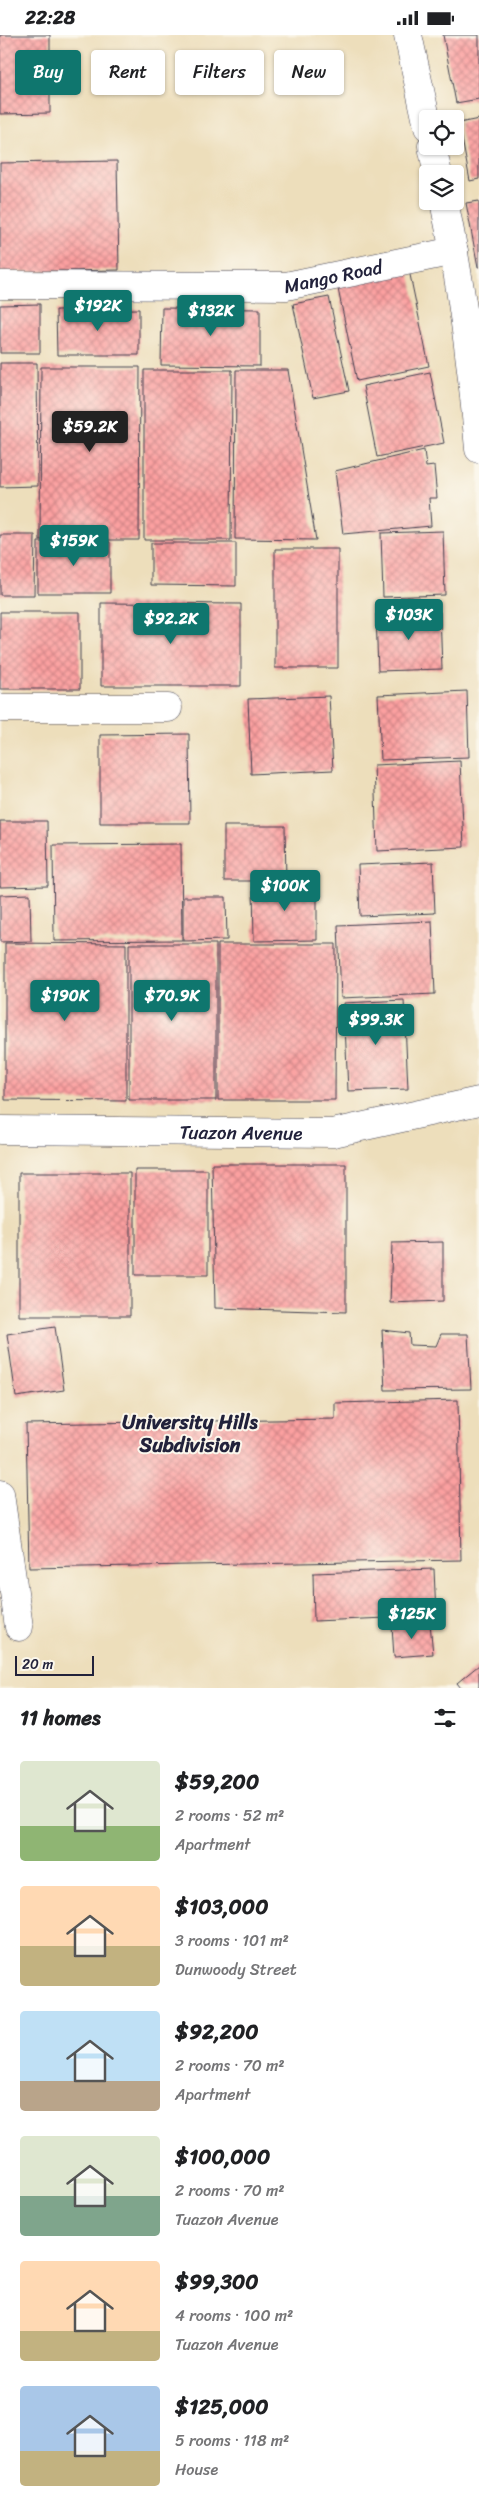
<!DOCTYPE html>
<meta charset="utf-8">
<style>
:root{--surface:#fff;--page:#f2f2f2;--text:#202124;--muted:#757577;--accent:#0f766e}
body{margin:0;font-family:Sriracha,sans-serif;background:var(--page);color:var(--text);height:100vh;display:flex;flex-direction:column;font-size:19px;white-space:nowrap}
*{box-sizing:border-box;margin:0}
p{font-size:16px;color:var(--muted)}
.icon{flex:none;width:28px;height:28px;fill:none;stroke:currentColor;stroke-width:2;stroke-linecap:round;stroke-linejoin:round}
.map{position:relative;height:1653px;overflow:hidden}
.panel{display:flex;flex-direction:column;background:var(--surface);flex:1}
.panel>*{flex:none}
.hud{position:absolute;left:15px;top:15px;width:450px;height:45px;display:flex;gap:10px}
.tools{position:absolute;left:419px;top:75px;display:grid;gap:10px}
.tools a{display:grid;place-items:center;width:45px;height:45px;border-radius:5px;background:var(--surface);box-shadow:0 1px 4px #0004;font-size:25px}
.scale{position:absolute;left:15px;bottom:12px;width:79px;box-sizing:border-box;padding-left:5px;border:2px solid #22223b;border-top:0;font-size:14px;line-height:18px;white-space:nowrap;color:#22223b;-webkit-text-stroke:4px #fbf7ec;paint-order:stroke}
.price{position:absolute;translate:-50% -42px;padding:0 11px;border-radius:5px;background:var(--accent);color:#fff;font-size:16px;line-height:32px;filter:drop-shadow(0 1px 2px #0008)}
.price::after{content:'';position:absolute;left:50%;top:30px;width:15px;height:11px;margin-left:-8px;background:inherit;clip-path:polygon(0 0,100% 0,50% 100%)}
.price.active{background:#222;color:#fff}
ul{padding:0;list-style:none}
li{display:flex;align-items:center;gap:15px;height:125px;padding:0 20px}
li span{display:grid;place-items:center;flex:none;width:140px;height:100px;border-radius:5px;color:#555}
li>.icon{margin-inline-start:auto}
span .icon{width:60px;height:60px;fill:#fffc;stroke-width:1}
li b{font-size:21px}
h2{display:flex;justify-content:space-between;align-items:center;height:60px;padding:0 20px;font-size:21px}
.pill{padding:0 18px;border-radius:5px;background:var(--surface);box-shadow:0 1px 4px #0004;font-size:18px;line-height:45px}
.pill.active{background:var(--accent);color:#fff}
.status{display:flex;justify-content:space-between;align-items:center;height:35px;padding:0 25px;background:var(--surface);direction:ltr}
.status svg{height:14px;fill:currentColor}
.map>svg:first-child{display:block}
.building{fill:url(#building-cross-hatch)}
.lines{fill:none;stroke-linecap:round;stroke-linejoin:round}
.minor-casing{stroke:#403e4e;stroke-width:29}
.minor{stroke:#fff;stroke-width:28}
.labels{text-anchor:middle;stroke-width:4;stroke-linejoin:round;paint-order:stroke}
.street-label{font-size:19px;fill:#22223b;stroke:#fbf7ec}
.neighbourhood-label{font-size:20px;font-weight:bold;fill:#22223b;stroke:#fbf7ec}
</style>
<div class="status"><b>22:28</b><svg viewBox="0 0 49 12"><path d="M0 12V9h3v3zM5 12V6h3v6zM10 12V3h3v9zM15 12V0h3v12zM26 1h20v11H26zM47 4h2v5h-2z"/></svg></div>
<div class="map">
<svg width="479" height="1653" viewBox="0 0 479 1653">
<defs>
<pattern id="building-cross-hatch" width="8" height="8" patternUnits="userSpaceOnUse" patternTransform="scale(1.25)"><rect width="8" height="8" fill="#fca0a0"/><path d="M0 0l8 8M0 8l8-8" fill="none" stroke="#cc8284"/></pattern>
</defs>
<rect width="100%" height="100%" fill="#fbf7ec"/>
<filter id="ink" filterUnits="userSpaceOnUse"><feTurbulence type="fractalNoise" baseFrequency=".02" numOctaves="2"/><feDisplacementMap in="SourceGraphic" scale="10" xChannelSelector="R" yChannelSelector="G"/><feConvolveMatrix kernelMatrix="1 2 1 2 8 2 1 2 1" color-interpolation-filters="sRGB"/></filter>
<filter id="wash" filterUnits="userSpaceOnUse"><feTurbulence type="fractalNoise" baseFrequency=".0096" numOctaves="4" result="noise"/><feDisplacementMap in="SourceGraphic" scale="20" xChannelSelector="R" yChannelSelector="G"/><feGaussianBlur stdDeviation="1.12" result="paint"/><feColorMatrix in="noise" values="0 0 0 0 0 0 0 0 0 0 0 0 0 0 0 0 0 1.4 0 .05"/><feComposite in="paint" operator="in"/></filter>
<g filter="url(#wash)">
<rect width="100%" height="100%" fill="#eddebb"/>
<g id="blocks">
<path class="building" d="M0 0H50V78L0 79Z
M443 0H479V64L456 68Z
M479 84V144L470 146 459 88Z
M117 126 119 235 0 237V128Z
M479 166V232H478L466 168Z
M409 235 429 331 357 346 337 249Z
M329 262 349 356 313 363 293 269Z
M40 269V318H0V270Z
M162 273 260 274V331L161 330Z
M139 274V320H57L56 275Z
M0 328H37L38 451 0 452Z
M41 332H140L139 505H40Z
M144 335H232L231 505H144Z
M236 335H288L316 505 235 504Z
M430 337 444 408 377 422 363 351Z
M424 415 426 432 434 431 437 463H429L431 491 343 499 335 436Z
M443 496 445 560 383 562 381 498Z
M0 500H35L34 560H0Z
M38 507H110V558H38Z
M151 508H236V551L151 550Z
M275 514H338V633H275Z
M101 568 241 569V651H101Z
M0 577H80V654H0Z
M440 577 442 634 378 636 376 579Z
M467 656 469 722 381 725 378 660Z
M329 661 333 735 251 739 248 664Z
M189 699 190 788H100V700Z
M460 726 464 812 377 816 374 730Z
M0 786H47L48 851 0 852Z
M224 791H285L286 846H224Z
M181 809 182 905 54 906 53 810Z
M433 827 435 878 360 881 358 830Z
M317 849V905L254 906 253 850Z
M30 859 31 906 0 907V860Z
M183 862H226L227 905 183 906Z
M432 886 435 959 341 963 338 890Z
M5 908 126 909V1066L5 1065Z
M129 909H216V1065H129Z
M218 909H336L335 1065H218Z
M404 965 408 1054 348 1056 344 968Z
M212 1129H346V1277L215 1273Z
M135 1135H208V1240H135Z
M19 1138H130V1281H19Z
M443 1207V1266L390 1268 392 1208Z
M55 1292 64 1355 16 1362 7 1299Z
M382 1295 409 1298 410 1310 436 1311 441 1299H468L471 1354 385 1355Z
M458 1365 461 1525 29 1533 26 1389 335 1384V1368Z
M434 1534 436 1581 314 1586 313 1538Z
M430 1588 433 1619 394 1622 392 1591Z
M479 1630V1653H461L457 1648Z"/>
</g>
</g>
<g filter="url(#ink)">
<use href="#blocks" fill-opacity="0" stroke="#403e4e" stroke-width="1"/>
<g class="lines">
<defs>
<g id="minor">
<path d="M408 0 428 92"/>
<path d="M432 111 438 139"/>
<path d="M444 166C461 248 472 331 479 414"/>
<path id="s1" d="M0 250 286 251 454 216"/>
<path d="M0 673H168"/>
<path id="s2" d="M0 1095 333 1098 479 1066"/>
<path d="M0 1459 19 1592"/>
</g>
</defs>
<use href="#minor" class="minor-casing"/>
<use href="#minor" class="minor"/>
</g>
</g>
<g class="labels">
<g class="street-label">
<text dy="7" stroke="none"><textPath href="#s1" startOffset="334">Mango Road</textPath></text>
<text dy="7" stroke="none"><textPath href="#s2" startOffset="241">Tuazon Avenue</textPath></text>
</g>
<g class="neighbourhood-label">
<text x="190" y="1394">University Hills<tspan x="190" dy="23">Subdivision</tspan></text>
</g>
</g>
</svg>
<div class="tools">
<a><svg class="icon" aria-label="locate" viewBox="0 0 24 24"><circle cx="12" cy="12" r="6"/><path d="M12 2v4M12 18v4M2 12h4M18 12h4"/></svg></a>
<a><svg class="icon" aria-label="layers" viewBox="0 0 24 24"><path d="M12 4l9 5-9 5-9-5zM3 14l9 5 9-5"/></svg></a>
</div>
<div class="scale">20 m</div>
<b class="price" style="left:98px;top:297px">$192K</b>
<b class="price" style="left:211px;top:302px">$132K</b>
<b class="price active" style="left:90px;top:418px">$59.2K</b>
<b class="price" style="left:74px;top:532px">$159K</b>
<b class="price" style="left:409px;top:606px">$103K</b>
<b class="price" style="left:171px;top:610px">$92.2K</b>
<b class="price" style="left:285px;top:877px">$100K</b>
<b class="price" style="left:65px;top:987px">$190K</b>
<b class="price" style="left:172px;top:987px">$70.9K</b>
<b class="price" style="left:376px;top:1011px">$99.3K</b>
<b class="price" style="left:412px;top:1605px">$125K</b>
<div class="hud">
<a class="pill active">Buy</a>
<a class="pill">Rent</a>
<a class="pill">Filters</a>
<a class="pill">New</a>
</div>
</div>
<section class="panel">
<h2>11 homes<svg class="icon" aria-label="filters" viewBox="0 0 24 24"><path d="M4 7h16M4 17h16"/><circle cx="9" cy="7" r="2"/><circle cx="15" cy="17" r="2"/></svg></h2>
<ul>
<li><span style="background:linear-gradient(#dfe7d0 65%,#8fb573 0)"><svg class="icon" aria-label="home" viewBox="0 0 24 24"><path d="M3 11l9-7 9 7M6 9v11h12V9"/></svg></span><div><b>$59,200</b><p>2 rooms · 52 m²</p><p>Apartment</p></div></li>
<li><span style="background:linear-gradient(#ffd9b3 60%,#c2b280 0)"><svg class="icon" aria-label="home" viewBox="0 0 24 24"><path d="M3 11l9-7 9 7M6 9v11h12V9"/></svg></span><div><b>$103,000</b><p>3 rooms · 101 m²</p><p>Dunwoody Street</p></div></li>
<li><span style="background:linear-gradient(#bfe0f5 70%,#b9a48a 0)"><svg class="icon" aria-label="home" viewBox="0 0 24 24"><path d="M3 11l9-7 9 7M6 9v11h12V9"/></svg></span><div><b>$92,200</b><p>2 rooms · 70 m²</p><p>Apartment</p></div></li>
<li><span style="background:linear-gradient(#dfe7d0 60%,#7fa58c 0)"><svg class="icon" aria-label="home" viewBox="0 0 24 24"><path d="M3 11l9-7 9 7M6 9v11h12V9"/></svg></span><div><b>$100,000</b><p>2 rooms · 70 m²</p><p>Tuazon Avenue</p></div></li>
<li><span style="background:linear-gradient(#ffd9b3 70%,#c2b280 0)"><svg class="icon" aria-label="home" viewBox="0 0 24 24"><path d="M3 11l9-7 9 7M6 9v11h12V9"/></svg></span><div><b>$99,300</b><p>4 rooms · 100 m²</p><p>Tuazon Avenue</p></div></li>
<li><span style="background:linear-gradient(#a9c7e8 65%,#c2b280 0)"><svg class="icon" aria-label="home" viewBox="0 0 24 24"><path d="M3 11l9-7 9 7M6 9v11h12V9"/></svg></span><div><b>$125,000</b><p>5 rooms · 118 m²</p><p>House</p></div></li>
</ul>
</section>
